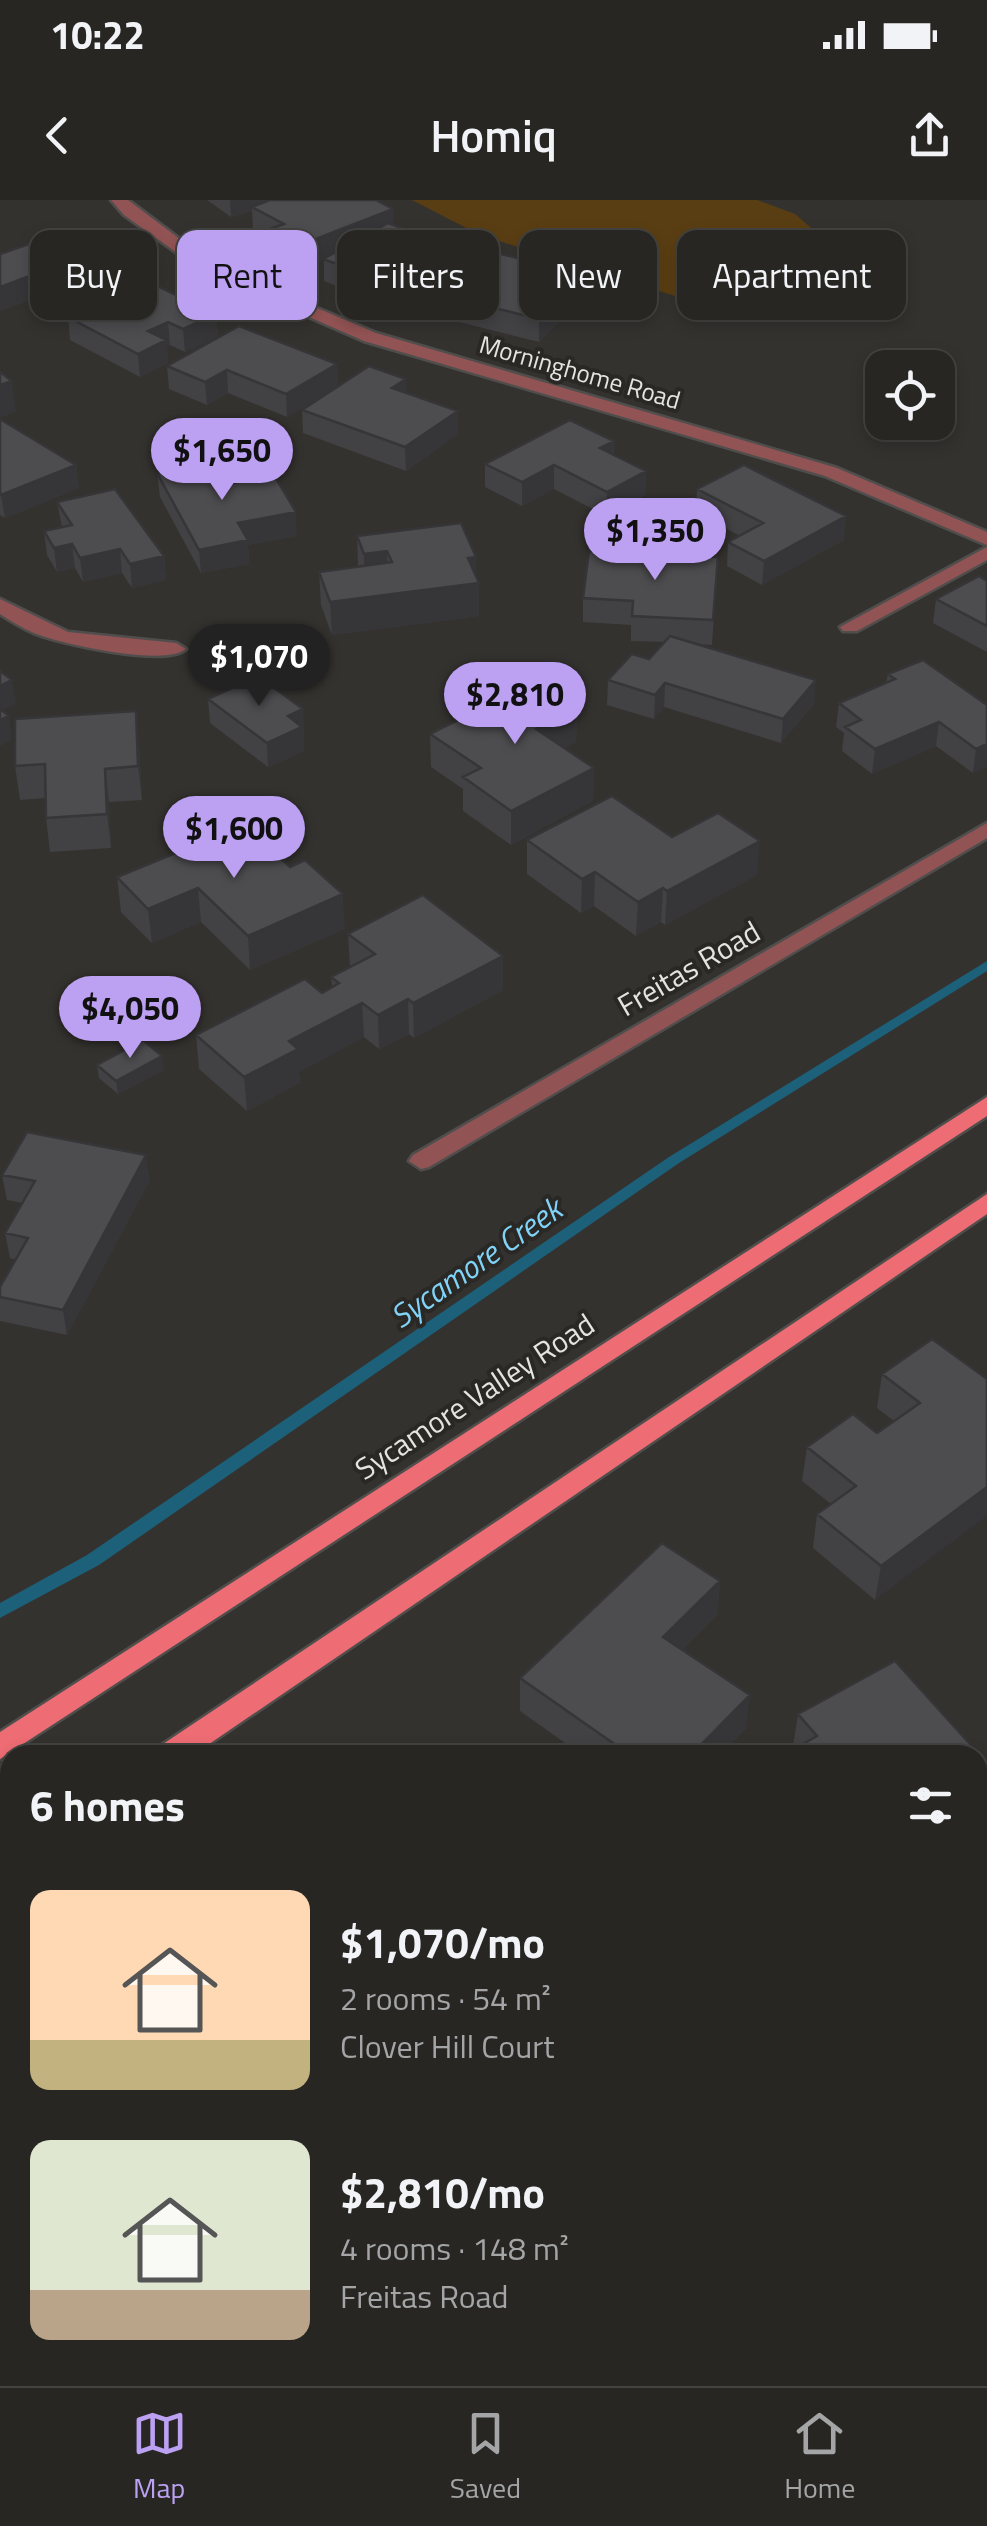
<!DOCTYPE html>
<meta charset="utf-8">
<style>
:root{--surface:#272623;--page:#333230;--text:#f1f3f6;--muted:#a4a5a6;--line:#434341;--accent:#bca0f2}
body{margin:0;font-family:"Titillium Web",sans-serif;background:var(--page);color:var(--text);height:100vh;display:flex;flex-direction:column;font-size:38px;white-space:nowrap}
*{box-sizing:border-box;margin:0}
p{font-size:32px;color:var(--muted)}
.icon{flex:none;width:55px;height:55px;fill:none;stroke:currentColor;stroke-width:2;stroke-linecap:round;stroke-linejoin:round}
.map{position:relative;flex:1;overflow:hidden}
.details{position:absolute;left:0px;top:1545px;width:988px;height:642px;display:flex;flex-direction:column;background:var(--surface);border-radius:30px 30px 0 0;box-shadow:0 5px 15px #0003,0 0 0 2px var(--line)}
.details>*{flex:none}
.top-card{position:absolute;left:30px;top:30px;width:928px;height:90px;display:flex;gap:20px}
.buttons{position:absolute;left:865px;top:150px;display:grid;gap:20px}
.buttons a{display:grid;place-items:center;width:90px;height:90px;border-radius:20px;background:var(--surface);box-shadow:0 5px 15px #0003,0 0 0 2px var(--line);font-size:50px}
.price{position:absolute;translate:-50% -85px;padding:0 22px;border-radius:35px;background:var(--accent);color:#111;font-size:32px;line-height:65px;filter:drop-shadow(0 2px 5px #0008)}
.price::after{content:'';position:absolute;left:50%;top:60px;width:30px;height:22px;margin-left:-15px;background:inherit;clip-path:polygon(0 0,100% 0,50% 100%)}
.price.on{background:#222;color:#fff}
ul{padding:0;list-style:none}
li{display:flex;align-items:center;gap:30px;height:250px;padding:0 30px}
li span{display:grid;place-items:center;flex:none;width:280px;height:200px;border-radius:20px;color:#555}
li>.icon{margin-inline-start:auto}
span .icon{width:120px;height:120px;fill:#fffc;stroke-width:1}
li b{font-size:42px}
h2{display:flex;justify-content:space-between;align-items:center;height:120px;padding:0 30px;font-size:42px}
.tag{padding:0 35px;border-radius:20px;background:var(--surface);box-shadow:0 5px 15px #0003,0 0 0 2px var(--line);font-size:35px;line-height:90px}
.tag.on{background:var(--accent);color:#111}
.status{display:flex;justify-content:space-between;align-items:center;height:70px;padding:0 50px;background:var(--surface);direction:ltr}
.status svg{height:28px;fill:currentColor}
header{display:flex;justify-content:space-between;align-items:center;height:130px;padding:0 30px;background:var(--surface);font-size:45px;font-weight:600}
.menu{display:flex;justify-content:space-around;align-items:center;height:140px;border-top:2px solid var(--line);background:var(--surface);font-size:28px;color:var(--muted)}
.menu a{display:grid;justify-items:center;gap:5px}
.menu .on{color:var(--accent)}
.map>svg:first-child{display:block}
.green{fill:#5a3e13}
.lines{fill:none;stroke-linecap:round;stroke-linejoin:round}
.stream{fill:#1d607a;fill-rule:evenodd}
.minor-casing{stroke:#504e4c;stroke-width:5}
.major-casing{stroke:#504e4c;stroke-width:5}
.minor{fill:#925354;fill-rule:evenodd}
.major{fill:#ee6c73;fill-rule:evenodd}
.wall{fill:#424144}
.shaded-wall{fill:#363537}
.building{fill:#4d4c4f;stroke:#363537;stroke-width:2.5}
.labels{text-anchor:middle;stroke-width:8;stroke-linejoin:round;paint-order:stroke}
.far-street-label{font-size:25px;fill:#e5e4e2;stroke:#2a2825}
.street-label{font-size:30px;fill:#e5e4e2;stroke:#2a2825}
.water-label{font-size:32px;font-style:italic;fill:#81d3f8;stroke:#2a2825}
</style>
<div class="status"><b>10:22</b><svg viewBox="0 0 49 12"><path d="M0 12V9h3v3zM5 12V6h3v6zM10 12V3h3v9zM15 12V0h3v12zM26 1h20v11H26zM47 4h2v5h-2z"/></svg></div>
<header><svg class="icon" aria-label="back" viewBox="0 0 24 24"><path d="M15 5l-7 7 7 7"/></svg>Homiq<svg class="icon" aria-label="share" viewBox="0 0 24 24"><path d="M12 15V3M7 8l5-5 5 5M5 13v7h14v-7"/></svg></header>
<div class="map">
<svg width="987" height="2186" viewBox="0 0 987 2186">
<rect width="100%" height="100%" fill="#34322f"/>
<path class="green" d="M412 0H757L795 14 880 87 723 111 480 35Z
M978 1759 987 1761V2018L978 2017Z
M10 1798V1930H0V1806Z"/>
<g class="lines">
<path class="stream" d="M987 761V771L679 963 99 1365 0 1418V1403L87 1355 669 957Z
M0 1633 10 1636V1652L0 1649Z
M978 1880 987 1881V1899L978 1898Z"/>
<defs>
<path id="minor" d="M111 0H128L213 64 376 133 837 268 987 332V345L825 276 364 141 201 70 124 15Z
M987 347V360L857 431H843L840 427Z
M0 399 68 432 176 443 186 449C165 467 60 444 34 433 22 428 11 421 0 414Z
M987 623V638L429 967 421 969 409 961 413 955Z"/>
<path id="major" d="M987 897V916L0 1559V1532Z
M987 994V1014L193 1555H155L160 1546Z
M10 1647V1675L0 1679V1651Z"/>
</defs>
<use href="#minor" class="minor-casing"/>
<use href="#major" class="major-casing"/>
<use href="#minor" class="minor"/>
<use href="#major" class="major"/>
</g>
<path class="wall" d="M207 0H376L393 9V25L466 51V73L409 107 386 98V85L382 84 362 96 324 81V59L299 68 269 52 268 37 253 29 252 11 231 17Z
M77 42 79 57 88 63 91 85 37 104 30 100 0 111V54Z
M538 81 571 89V111L539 142 443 118V95Z
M109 96 216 114 218 136 185 152 170 145 167 147 168 163 140 177 70 140 68 117 109 99Z
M337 164 338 186 406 193 458 211V234L406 271 303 233 302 210 327 193 287 217 228 193 207 205 169 189 167 166Z
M0 219 76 265 79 288 5 318 0 315Z
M614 241V255L646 271 645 295 606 316 554 289 522 306 485 287V264Z
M157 273 227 284 297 336 248 345 249 364 201 373 160 297Z
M697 289 844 340 762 385 727 366 728 342 740 336 696 312Z
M57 302 164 356 166 380 132 388 122 373 83 382 75 368 57 372 47 355 44 331 62 327Z
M357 336 476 376 479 416 332 435 321 405 319 372 358 367Z
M718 357 712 445 696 444 814 504 781 543 664 507 654 519 607 505 608 480 649 459 664 442 631 441V425L583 422V398Z
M987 381V452L933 423 936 399Z
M888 474 987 505 973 573 936 546 872 574 842 551 844 533 836 527 839 503 886 483Z
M208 499 303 509 304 551 268 567 210 523Z
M577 508 576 542 564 548 594 568 593 601 511 645 463 611V589L431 567 430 534Z
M139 544 142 600 109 602 111 648 50 652 46 618 45 598 20 600 15 566Z
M244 625 345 729 250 770 201 722 152 743 121 712 117 677Z
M672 637 757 675 665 725 661 722 636 736 594 706 581 713 527 674V640Z
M348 734 503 790 414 838 409 834 379 849 364 837 299 872 300 883 247 911 199 869 196 835 322 793 332 787 331 777 350 767Z
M97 865 164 870 118 894 99 878Z
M2 975 150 980 67 1135 0 1121V1087L16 1060 10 1058 5 1033 22 1003 7 1000Z
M882 1174 987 1179 875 1400 813 1348 817 1314 831 1304 802 1281 807 1247 877 1233 894 1221 877 1208Z
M720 1381 717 1415 682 1450 746 1528 720 1555H582L520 1511V1478Z
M798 1514 978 1555H789V1552L794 1549 793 1547Z"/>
<path class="shaded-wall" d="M230 0H290L252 7V11L231 17Z
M393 9 394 31 299 68 298 46Z
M77 42 80 64 63 47Z
M466 51V73L409 107 408 84Z
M382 62V84L362 96 361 73Z
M88 63 91 85 37 104 34 82Z
M538 63V86L523 77Z
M27 77 30 100 0 111V87Z
M571 89V111L539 142V119Z
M216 114 218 136 185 152 183 129Z
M168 122 170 145 167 147 168 163 140 177 138 154 148 131Z
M337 164 338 187 287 217 286 194Z
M227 170 228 193 207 205 205 182Z
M406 179 407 202 392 188Z
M12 181 16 212 0 218V185Z
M458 211V234L406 271 405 247Z
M614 241 613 264 600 248Z
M76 265 79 288 5 318 1 295Z
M554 265V289L522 306V282Z
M646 271 645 295 606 316 607 292Z
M296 312 297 336 248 345 249 364 201 373 199 350 238 323Z
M846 316 844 340 762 385 764 361Z
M72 344 75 368 57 372 54 348Z
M120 349 122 373 83 382 80 358Z
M387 351 388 384 365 387 364 354Z
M164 356 166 380 132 388 130 364Z
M476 357V383H479V416L332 435 330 402Z
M12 480 16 504 0 512V486Z
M816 480 814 504 781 543 783 519Z
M665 483 664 507 654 519 655 495Z
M577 508 576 542 536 563V529Z
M303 509 304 551 268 567 267 543 288 516Z
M136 511 139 544 142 600 138 566Z
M9 516 12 540 0 546V520Z
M939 522 936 546 872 574 875 549Z
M987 544V567L973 573 976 549Z
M594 568 593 601 511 645V611Z
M105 569 109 602 111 648 107 614Z
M760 641 757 675 665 725 667 691Z
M595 672 594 706 581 713 582 679Z
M198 688 201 722 152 743 148 709Z
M663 688 661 722 636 736 638 702Z
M343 694 345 729 250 770 248 736Z
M503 756V790L414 838 413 803Z
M408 799 409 834 379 849 378 815Z
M362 803 364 837 299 872 300 883 247 911 244 877 289 841Z
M162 856 164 870 118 894 116 881Z
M146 955 150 980 67 1135 63 1110Z
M987 1287V1316L875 1400 881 1366Z
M720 1381 717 1415 661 1471 663 1437Z
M750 1495 746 1528 720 1555H691Z
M987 1622V1650L978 1656V1628Z"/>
<path class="building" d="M270 0H376L393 9 298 46 267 30 284 24 252 7Z
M388 23 466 51 408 84 385 76 399 68 382 62 361 73 323 59Z
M63 32 77 42 63 47 88 63 34 82 27 77 0 87V54Z
M493 52 538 63 523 77 571 89 539 119 443 95Z
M145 80 216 114 183 129 168 122 148 131 166 140 138 154 68 117 112 97 109 96Z
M239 126 337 164 286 194 227 170 205 182 167 166Z
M369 166 406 179 392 188 458 211 405 247 302 210Z
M0 172 12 181 0 185Z
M0 219 76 265 1 295 0 294Z
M570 220 614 241 600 248 646 271 607 292 554 265 522 282 485 264Z
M215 263 227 284 274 275 296 312 238 323 248 340 199 350 157 273Z
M744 265 846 316 764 361 728 342 763 323 697 289Z
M115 289 164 356 130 364 120 349 80 358 72 344 54 348 44 331 72 325 57 302Z
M461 323 476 357 468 358 479 383 330 402 319 372 392 362 387 351 364 354 357 336Z
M589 351 718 357 713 420 632 416 633 401 583 398Z
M979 376 987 381V426L936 399Z
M670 436 816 480 783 519 665 483 655 495 608 480 632 454 649 459Z
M923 460 987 505V544L976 549 939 522 875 549 845 527 861 520 839 503 895 479 888 474Z
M0 471 12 480 0 486Z
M258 476 303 509 288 516 302 527 267 543 208 499Z
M535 482 577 508 536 529 594 568 511 611 463 577 481 568 430 534Z
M0 509 9 516 0 520Z
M136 511 138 566 105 569 107 614 46 618 45 564 15 566V519Z
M612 596 672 637 718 613 760 641 667 691 663 688 638 702 595 672 582 679 527 640Z
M244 625 290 667 305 660 343 694 248 736 198 688 148 709 117 677Z
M423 695 503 756 413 803 408 799 378 815 362 803 289 841 298 849 244 877 196 835 305 779 322 793 339 783 331 777 375 754 348 734Z
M143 840 162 856 116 881 97 865Z
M27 932 146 955 63 1110 0 1097V1087L28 1038 5 1033 35 981 2 975Z
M932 1139 987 1179V1287L881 1366 817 1314 856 1286 807 1247 853 1214 877 1233 920 1203 882 1174Z
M662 1343 720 1381 663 1437 750 1495 691 1555H630L520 1478Z
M895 1461 987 1563V1622L978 1628V1555H792L789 1552 817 1536 798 1514Z
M10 2158V2178H165L167 2186H0V2161Z
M290 2178H570L569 2186H289Z
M623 2178H916L917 2186H624Z"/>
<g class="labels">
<g class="far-street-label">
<text transform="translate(580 172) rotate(16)" y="9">Morninghome Road</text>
</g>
<g class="street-label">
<text transform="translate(689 769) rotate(-30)" y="10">Freitas Road</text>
<text transform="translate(475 1197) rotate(-33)" y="10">Sycamore Valley Road</text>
</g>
<g class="water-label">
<text transform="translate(476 1063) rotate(-35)" y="11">Sycamore Creek</text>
</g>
</g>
</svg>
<div class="buttons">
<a><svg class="icon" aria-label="locate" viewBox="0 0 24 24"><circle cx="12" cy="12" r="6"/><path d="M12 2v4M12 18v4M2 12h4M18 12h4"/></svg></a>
</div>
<b class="price" style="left:222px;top:303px">$1,650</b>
<b class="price" style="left:655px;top:383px">$1,350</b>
<b class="price on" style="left:259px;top:509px">$1,070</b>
<b class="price" style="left:515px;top:547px">$2,810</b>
<b class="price" style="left:234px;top:681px">$1,600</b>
<b class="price" style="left:130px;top:861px">$4,050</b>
<div class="top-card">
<a class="tag">Buy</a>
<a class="tag on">Rent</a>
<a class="tag">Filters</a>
<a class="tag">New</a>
<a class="tag">Apartment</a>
</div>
<section class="details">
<h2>6 homes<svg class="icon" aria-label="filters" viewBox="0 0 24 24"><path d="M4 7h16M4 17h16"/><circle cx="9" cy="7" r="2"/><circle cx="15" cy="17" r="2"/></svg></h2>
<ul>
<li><span style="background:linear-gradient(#ffd9b3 75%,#c2b280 0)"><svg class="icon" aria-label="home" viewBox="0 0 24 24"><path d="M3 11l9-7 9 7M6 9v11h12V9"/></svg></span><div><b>$1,070/mo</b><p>2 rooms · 54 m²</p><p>Clover Hill Court</p></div></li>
<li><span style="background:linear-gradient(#dfe7d0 75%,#b9a48a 0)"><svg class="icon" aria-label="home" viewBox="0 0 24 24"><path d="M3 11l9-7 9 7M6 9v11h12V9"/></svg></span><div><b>$2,810/mo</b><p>4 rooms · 148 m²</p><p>Freitas Road</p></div></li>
</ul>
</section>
</div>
<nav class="menu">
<a class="on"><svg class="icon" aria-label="map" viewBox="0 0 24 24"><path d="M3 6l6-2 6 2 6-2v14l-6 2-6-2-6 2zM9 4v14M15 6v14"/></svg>Map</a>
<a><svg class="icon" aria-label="saved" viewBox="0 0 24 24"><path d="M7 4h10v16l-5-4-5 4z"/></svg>Saved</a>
<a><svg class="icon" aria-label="home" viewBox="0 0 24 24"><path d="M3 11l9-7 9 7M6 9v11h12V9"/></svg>Home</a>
</nav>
